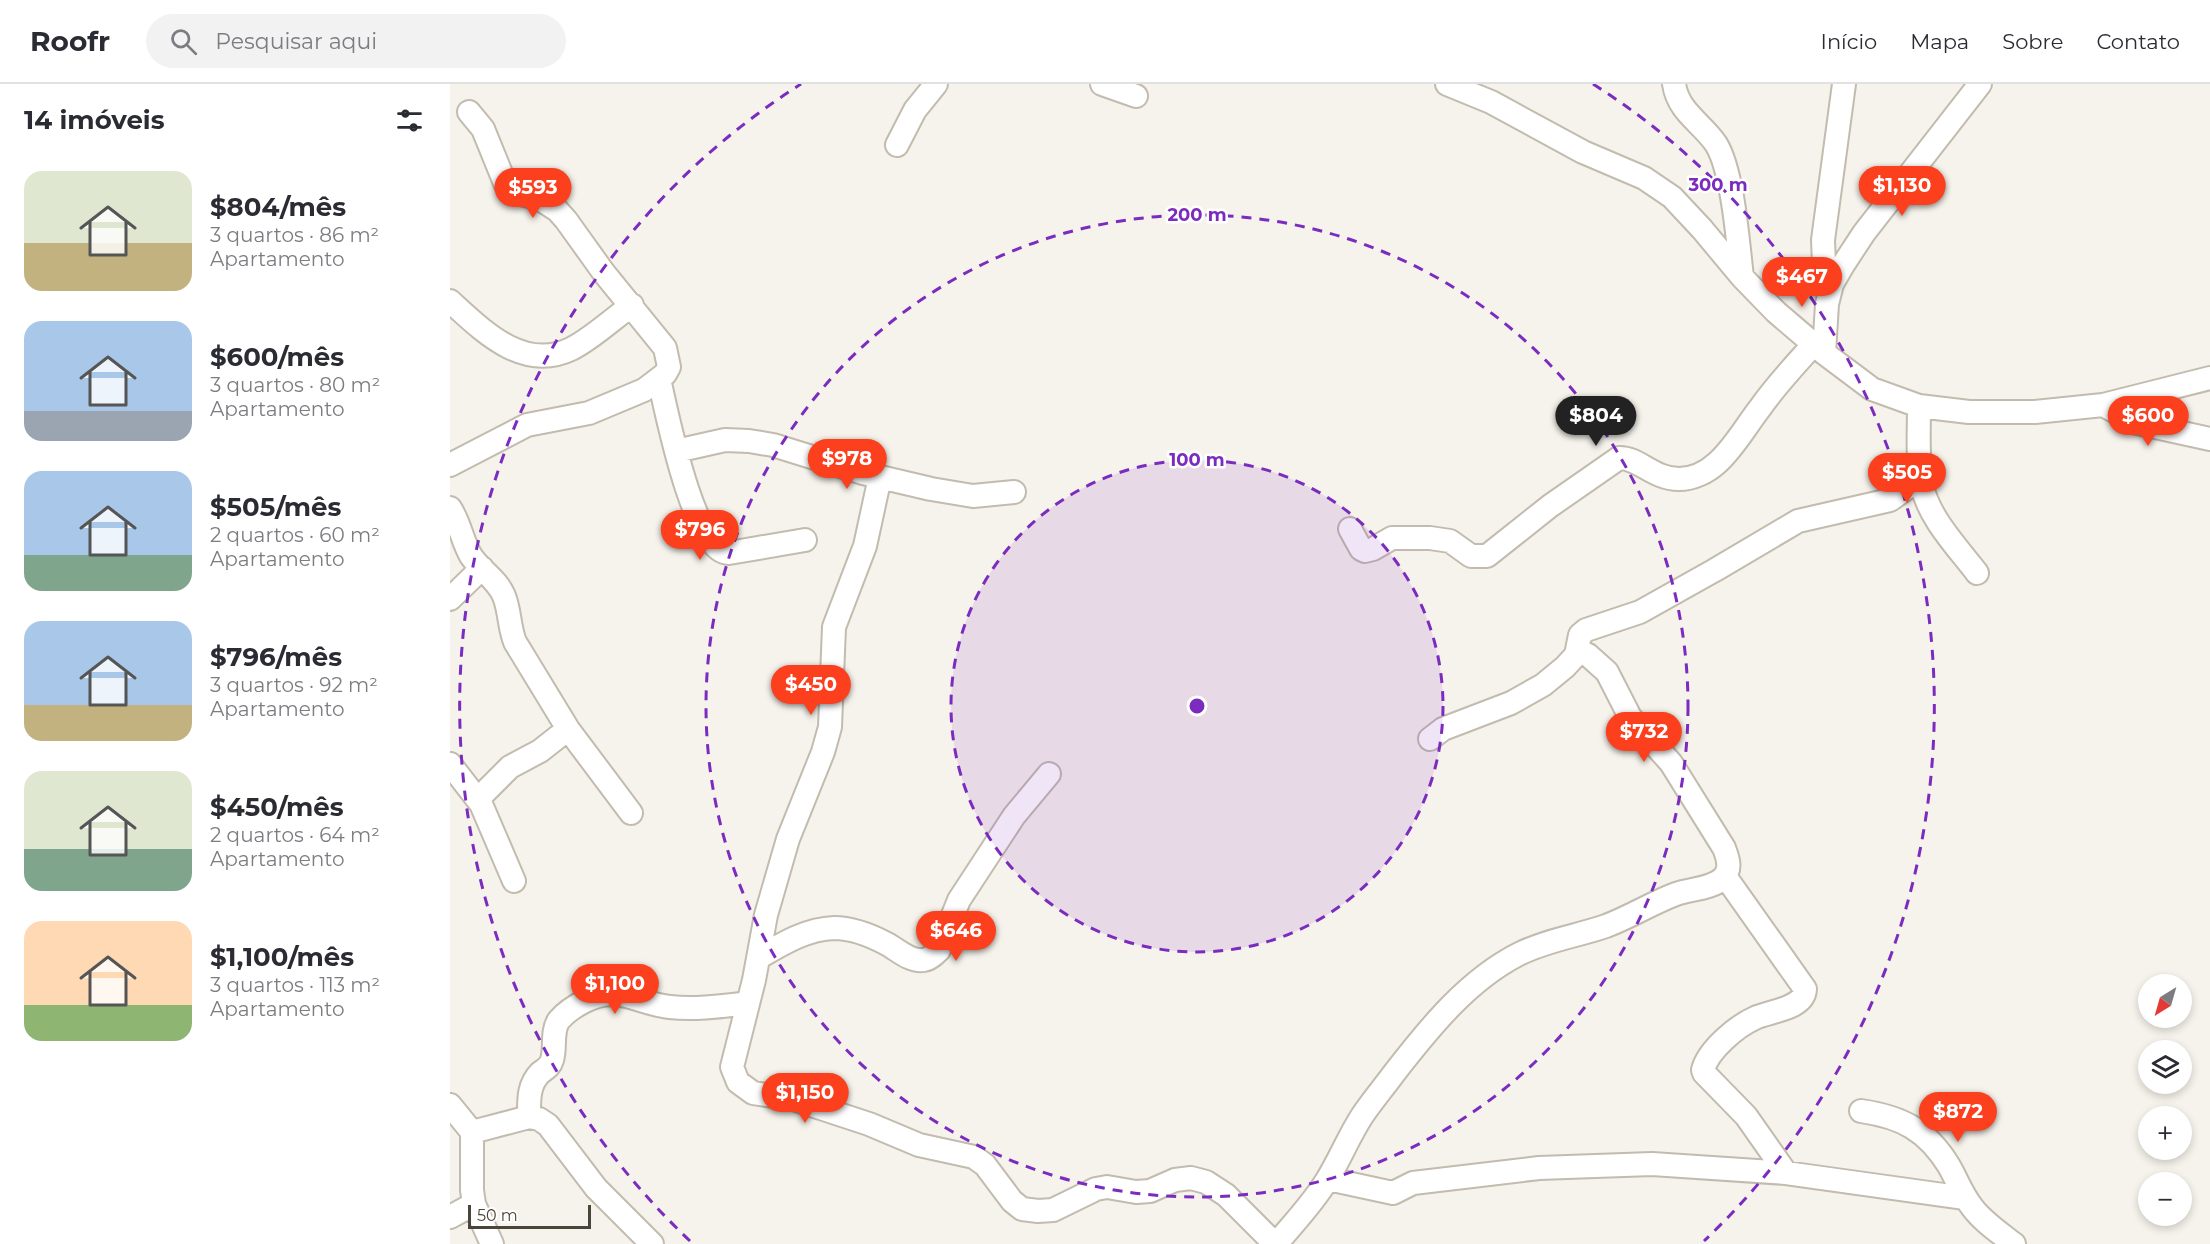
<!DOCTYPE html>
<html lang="pt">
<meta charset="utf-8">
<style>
:root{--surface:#fff;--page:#f2f2f3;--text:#2b2b33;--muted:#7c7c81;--line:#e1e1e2;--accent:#fc3f1d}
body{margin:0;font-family:Montserrat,sans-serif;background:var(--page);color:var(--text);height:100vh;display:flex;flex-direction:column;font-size:22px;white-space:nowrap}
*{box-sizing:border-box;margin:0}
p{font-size:20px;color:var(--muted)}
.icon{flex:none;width:33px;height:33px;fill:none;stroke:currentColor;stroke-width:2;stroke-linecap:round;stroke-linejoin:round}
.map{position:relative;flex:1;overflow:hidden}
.panel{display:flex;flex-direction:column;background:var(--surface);width:450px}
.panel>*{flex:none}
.needle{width:39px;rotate:217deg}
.buttons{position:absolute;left:1688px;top:890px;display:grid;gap:12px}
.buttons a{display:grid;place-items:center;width:54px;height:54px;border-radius:50%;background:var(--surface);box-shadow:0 3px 9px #0003;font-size:30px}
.scale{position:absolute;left:18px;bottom:15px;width:123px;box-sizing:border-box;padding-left:6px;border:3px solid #4b4439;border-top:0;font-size:16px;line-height:21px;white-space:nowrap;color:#4b4439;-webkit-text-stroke:4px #fff;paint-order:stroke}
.price{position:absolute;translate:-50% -51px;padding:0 14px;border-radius:21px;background:var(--accent);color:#fff;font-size:20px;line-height:39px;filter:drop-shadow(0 2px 3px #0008)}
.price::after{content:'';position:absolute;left:50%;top:36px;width:18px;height:14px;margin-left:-9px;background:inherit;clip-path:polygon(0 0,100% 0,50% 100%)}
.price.current{background:#222;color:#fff}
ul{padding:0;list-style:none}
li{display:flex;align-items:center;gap:18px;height:150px;padding:0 24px}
li span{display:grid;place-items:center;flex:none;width:168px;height:120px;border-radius:18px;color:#555}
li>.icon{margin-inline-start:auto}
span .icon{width:72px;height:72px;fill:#fffc;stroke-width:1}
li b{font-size:26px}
h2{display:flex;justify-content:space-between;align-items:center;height:72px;padding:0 24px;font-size:26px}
header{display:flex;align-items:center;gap:36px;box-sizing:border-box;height:84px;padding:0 30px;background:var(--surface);border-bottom:2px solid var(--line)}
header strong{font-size:28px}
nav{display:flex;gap:33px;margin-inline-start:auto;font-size:21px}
.search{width:420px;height:54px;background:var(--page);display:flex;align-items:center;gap:15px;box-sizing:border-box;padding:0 21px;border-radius:33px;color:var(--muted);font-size:22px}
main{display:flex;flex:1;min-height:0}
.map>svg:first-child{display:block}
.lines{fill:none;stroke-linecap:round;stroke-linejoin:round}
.minor-casing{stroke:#c2bbae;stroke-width:26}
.minor{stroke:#fff;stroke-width:22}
.ring{fill:none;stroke:#7b2cbf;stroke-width:3;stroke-dasharray:10 8}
.centre{fill:#7b2cbf;stroke:#fff;stroke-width:3}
.ring-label{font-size:18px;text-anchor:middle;font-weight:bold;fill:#7b2cbf;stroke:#fff;stroke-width:5;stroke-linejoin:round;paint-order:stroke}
</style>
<header>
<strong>Roofr</strong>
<div class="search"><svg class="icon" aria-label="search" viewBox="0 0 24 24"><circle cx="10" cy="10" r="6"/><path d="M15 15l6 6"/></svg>Pesquisar aqui</div>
<nav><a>Início</a><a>Mapa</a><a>Sobre</a><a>Contato</a></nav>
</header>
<main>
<section class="panel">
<h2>14 imóveis<svg class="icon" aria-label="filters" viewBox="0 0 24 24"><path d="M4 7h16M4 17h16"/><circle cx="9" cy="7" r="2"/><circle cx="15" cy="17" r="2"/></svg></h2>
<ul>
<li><span style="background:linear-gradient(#dfe7d0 60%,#c2b280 0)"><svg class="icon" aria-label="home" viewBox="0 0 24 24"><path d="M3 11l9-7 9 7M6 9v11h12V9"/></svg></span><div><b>$804/mês</b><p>3 quartos · 86 m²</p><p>Apartamento</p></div></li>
<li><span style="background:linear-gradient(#a9c7e8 75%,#9aa5b1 0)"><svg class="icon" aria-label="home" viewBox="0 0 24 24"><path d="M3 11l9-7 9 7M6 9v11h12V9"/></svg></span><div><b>$600/mês</b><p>3 quartos · 80 m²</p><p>Apartamento</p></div></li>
<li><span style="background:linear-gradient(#a9c7e8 70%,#7fa58c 0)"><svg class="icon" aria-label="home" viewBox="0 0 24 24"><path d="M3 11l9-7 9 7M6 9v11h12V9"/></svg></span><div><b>$505/mês</b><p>2 quartos · 60 m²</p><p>Apartamento</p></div></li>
<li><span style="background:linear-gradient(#a9c7e8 70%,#c2b280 0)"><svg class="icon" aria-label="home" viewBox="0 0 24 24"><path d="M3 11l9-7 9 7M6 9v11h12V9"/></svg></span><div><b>$796/mês</b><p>3 quartos · 92 m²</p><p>Apartamento</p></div></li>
<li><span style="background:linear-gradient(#dfe7d0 65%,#7fa58c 0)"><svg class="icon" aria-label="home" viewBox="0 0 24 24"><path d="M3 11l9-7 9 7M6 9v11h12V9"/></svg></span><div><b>$450/mês</b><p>2 quartos · 64 m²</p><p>Apartamento</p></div></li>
<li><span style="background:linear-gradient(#ffd9b3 70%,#8fb573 0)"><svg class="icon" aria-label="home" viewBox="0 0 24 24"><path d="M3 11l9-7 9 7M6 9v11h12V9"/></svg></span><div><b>$1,100/mês</b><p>3 quartos · 113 m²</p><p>Apartamento</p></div></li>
</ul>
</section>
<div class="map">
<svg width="1760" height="1160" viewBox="0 0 1760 1160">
<rect width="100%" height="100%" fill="#f6f3ec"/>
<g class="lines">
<defs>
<path id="minor" d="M652 0 686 12
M997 0 1041 18 1133 68 1194 94 1222 113 1252 145 1292 193 1326 228 1374 269 1422 305 1469 322 1519 328H1585L1653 321 1760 294
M1224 0C1228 28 1252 39 1266 60 1283 87 1288 160 1292 193
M447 61 465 26 486 0
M1382 200 1374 180 1373 156 1394 0
M0 217C33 247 73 288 121 265 140 256 164 234 182 221
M1374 269 1377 220 1382 200 1393 181 1414 149 1530 0
M209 295C216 325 244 470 279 469L355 456
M1653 321 1687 339 1760 355
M1469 322C1469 348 1467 377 1472 402 1479 434 1507 463 1527 489
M226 367 275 356 299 357 323 361 413 389 481 405 523 412 564 408
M0 381 77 341 139 329 194 306 215 290 219 283 215 264 154 189 116 136 107 126 90 115 66 109 55 99 33 45 19 28
M430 393 415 462 384 543 380 643 373 668 338 755 316 831 304 896 282 983 288 998 303 1009 343 1015 419 1040 469 1061 524 1073 535 1081 562 1117 572 1125 588 1127 603 1126 646 1105 657 1103 686 1108 700 1107 725 1096 741 1094 756 1098 776 1111 825 1160
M0 424C10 439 12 457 21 472 31 487 47 495 54 512 60 527 59 543 65 558L118 645 181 729
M900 445 911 465 915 467 923 465 942 454H980L1000 457 1021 472H1037L1100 422 1169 374C1188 373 1203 395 1229 395 1243 395 1257 388 1267 379 1284 364 1296 342 1310 324 1326 301 1345 281 1364 260
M0 515 32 484
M980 655 993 645 1061 619 1093 601 1115 583 1126 571 1130 551 1136 546 1190 528 1265 486 1348 437 1440 416 1471 394
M0 680 31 720 64 797
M28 715 60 683 90 667 118 645
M1275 792 1355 905C1354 925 1320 927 1305 934 1287 942 1258 966 1253 986L1254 989 1296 1032 1336 1089
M308 874C332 860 356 845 384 844 401 844 422 852 437 860 448 866 460 878 474 876 480 875 485 870 489 866L509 816 564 732 599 690
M0 1021 22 1048V1106L24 1120 42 1160
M1411 1027C1452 1033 1477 1046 1499 1082 1507 1096 1512 1110 1522 1123 1533 1138 1550 1149 1564 1160
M79 1033C79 1017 78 1001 90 989 95 985 100 983 102 976 106 964 101 947 109 936 116 928 127 921 135 917 169 900 188 920 220 923 245 926 273 922 298 919
M22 1048 79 1033 89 1035 98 1041 146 1104 202 1160
M878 1095 943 1109 963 1099 1089 1084 1202 1080 1336 1089 1515 1114
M0 1133 24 1120
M826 1160C844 1139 863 1119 877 1096 890 1075 899 1052 912 1032 922 1017 934 1003 945 988 980 943 1018 896 1069 870 1097 856 1127 852 1156 842 1180 833 1202 819 1226 810 1240 805 1262 805 1273 794 1282 786 1278 774 1274 764L1221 679 1180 633 1157 588 1138 571 1128 566"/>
</defs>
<use href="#minor" class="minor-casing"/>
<use href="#minor" class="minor"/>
</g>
<circle cx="747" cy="622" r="246" fill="#7b2cbf" fill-opacity=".12"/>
<g class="ring">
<circle cx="747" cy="622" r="246"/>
<circle cx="747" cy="622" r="491"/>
<path d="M240 1157A737 737 0 0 1 351 0M1143 0A737 737 0 0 1 1254 1157"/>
</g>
<circle cx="747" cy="622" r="9" class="centre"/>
<g class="ring-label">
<text x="1268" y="107">300 m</text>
<text x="747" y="137">200 m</text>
<text x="747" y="382">100 m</text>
</g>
</svg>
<div class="buttons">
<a><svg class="needle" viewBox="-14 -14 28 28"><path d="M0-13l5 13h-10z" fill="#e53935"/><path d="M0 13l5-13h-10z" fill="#7c7c81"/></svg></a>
<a><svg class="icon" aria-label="layers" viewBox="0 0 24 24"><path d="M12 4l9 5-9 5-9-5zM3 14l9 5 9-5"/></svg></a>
<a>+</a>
<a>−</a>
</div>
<div class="scale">50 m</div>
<b class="price" style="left:1452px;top:133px">$1,130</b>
<b class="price" style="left:83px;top:135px">$593</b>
<b class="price" style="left:1352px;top:224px">$467</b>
<b class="price current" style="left:1146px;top:363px">$804</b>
<b class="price" style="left:1698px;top:363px">$600</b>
<b class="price" style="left:397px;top:406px">$978</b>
<b class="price" style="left:1457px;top:420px">$505</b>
<b class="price" style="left:250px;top:477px">$796</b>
<b class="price" style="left:361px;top:632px">$450</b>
<b class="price" style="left:1194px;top:679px">$732</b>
<b class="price" style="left:506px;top:878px">$646</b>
<b class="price" style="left:165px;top:931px">$1,100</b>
<b class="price" style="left:355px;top:1040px">$1,150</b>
<b class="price" style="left:1508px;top:1059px">$872</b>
</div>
</main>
